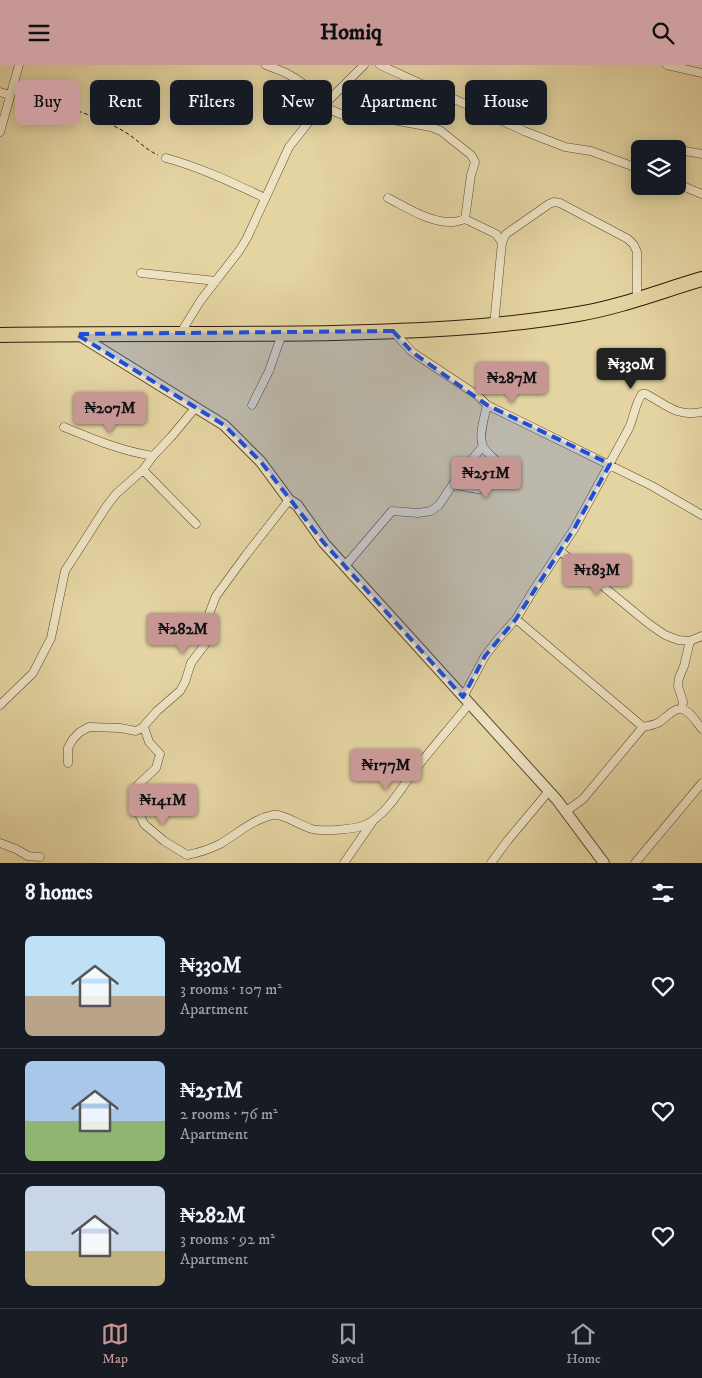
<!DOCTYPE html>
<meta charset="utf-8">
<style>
:root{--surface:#171b24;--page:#20242c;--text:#f1f3f6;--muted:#9ea1a6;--line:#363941;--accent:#c59692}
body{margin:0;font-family:"IM FELL DW Pica",serif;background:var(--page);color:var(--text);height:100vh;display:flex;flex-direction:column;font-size:19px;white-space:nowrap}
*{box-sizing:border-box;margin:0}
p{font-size:16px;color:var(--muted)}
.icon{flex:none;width:28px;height:28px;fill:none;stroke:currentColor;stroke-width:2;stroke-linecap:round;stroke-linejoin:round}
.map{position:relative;height:798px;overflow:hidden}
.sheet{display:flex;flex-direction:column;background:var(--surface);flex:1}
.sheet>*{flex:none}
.guide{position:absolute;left:15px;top:15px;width:672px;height:45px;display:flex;gap:10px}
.tools{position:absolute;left:631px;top:75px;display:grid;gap:10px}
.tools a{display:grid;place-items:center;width:55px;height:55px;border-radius:8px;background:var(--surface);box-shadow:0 2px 12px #0003;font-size:25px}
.price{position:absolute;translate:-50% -42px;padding:0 11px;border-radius:5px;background:var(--accent);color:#111;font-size:16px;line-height:32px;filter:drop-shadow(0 1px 2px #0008)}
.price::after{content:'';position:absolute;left:50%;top:30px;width:15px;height:11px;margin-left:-8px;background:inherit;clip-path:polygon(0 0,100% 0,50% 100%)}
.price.current{background:#222;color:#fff}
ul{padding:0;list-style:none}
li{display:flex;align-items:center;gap:15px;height:125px;padding:0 25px}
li+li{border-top:1px solid var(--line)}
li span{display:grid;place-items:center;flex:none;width:140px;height:100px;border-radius:8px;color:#555}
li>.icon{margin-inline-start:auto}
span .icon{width:60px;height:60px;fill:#fffc;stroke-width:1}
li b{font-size:21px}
h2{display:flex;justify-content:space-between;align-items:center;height:60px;padding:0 25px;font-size:21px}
.tag{padding:0 18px;border-radius:8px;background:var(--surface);box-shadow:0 2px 12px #0003;font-size:18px;line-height:45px}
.tag.current{background:var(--accent);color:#111}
header{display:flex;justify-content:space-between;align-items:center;height:65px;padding:0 25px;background:var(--accent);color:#111;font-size:22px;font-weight:700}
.menu{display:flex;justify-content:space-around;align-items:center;height:70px;border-top:1px solid var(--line);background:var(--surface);font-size:14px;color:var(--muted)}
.menu a{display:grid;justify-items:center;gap:2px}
.menu .current{color:var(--accent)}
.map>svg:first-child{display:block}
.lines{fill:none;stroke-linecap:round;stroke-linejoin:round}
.minor-casing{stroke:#5d4831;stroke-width:9}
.tertiary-casing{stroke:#5d4831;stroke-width:12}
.trunk-casing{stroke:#301a0b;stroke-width:16}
.path{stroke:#301a0b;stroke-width:1;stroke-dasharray:4 2.5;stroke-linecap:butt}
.minor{stroke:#ede3c3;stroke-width:8}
.tertiary{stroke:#ede3c3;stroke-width:10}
.trunk{stroke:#e4d4a2;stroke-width:14}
.marked{fill:#1d4ed8;fill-opacity:0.2;stroke:#1d4ed8;stroke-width:4;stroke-dasharray:10 6;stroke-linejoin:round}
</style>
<header><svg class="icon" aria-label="menu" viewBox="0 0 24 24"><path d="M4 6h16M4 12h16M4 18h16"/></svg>Homiq<svg class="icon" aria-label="search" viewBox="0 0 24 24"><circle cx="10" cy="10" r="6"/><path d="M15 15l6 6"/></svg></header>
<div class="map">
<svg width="702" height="798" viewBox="0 0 702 798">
<rect width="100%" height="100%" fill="#e4d4a2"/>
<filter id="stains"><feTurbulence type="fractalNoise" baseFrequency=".004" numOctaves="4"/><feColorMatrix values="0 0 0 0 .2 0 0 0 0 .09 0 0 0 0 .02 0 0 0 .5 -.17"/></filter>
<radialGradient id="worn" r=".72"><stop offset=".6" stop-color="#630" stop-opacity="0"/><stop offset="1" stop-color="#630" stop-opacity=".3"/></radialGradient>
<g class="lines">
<defs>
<path id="minor" d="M266 0 284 7 295 13 306 21 330 33
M380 0 524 66 565 82 591 86 640 104
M667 0 702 8
M0 27 10 30
M322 41 343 50 382 53 431 62 441 66 471 90 475 97 471 110 465 154
M0 67 19 0
M678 88 680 85 702 89
M166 93C202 103 231 117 265 133
M678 119 702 129
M388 133C408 143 430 158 453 157 457 157 461 155 465 154L496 169 502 177 494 260
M502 177 506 169 549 139 554 137 560 138 628 174 634 180 637 187V233
M141 208 216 216
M393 266 412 287 477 330 487 340 652 421 702 450
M180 269 201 235 239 186 247 173 289 82 316 48 364 0
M252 340 269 306 282 269
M64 362C93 374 121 386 153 391
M143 405 196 459
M453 419C461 420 471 424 479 424 487 423 506 411 501 402 497 394 486 389 483 381 478 370 485 351 487 340
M560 486 649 559 665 570 678 575 690 576 702 571
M345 501 392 446 418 448 431 446 439 440 457 413 483 381
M516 554 643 662C648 661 653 660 658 658 664 655 674 642 682 644 690 646 697 658 702 664
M463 632 485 591 498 574 516 554 533 526 574 464 629 363C634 352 635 339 642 329H646C667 340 676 352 702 347
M0 640 33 608 51 573 65 506 106 442 116 429 143 405 153 391 171 372 196 342
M682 644 683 637 678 621 679 613 684 601 690 576
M144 662 149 677 160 689 156 703 138 720 135 726 134 738 144 759 164 776 187 790C198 788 210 784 220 779 237 769 253 754 273 750 282 748 301 761 312 764 319 766 327 765 335 765 344 764 356 764 365 760 384 752 399 727 411 710 429 686 450 663 469 639
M68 698V683L73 674 80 667 89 662 120 663 136 666 142 663 157 646 180 626 185 617 191 598 206 578 209 567V549L216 531 246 490 289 435
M565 747 583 734 643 662
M0 778 16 784 28 791 40 792
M344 798 373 756
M491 798 508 775 549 726
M635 798 702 718"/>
<path id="tertiary" d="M77 269 224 360 261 397 289 435 297 440 324 478 557 735 604 798"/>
<path id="trunk" d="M0 270C111 268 222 270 333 268 415 266 497 263 578 249 620 242 661 226 702 214"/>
</defs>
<use href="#minor" class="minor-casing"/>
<use href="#tertiary" class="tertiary-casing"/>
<use href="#trunk" class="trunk-casing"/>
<path class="path" d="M78 46C95 52 113 59 128 69 139 76 146 85 158 90"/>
<use href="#minor" class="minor"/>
<use href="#tertiary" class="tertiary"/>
<use href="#trunk" class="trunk"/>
</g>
<path class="marked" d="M393 266 412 287 487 340 610 399 574 464 516 554 485 591 463 632 324 478 261 397 224 360 76 269Z"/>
<rect width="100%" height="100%" filter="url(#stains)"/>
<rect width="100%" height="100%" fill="url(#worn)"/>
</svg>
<div class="tools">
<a><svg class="icon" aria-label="layers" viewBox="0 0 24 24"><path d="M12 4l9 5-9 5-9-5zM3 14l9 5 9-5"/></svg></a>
</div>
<b class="price current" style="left:631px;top:325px">₦330M</b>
<b class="price" style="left:512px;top:339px">₦287M</b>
<b class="price" style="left:110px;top:369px">₦207M</b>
<b class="price" style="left:486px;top:434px">₦251M</b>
<b class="price" style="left:597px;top:531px">₦183M</b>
<b class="price" style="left:183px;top:590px">₦282M</b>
<b class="price" style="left:386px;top:726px">₦177M</b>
<b class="price" style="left:163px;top:761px">₦141M</b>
<div class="guide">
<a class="tag current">Buy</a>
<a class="tag">Rent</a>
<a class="tag">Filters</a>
<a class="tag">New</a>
<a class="tag">Apartment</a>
<a class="tag">House</a>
</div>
</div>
<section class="sheet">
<h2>8 homes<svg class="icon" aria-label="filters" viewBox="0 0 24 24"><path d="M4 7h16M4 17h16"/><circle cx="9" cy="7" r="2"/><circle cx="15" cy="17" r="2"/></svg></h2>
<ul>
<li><span style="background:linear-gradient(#bfe0f5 60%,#b9a48a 0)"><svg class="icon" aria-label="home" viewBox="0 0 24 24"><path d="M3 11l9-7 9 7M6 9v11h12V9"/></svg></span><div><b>₦330M</b><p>3 rooms · 107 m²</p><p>Apartment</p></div><svg class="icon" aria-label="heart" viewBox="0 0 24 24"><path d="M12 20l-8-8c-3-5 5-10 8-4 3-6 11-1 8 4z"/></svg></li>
<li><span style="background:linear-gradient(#a9c7e8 60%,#8fb573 0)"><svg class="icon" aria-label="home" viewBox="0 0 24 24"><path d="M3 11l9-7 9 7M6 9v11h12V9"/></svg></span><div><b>₦251M</b><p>2 rooms · 76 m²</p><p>Apartment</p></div><svg class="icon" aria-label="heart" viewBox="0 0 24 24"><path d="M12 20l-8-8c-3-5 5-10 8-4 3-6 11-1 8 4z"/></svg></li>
<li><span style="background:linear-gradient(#c9d6e8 65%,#c2b280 0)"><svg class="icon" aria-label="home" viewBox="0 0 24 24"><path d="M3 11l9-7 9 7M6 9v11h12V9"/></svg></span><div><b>₦282M</b><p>3 rooms · 92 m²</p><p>Apartment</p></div><svg class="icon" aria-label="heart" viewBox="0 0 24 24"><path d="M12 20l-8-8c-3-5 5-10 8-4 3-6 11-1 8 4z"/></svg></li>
</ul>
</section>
<nav class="menu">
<a class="current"><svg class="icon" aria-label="map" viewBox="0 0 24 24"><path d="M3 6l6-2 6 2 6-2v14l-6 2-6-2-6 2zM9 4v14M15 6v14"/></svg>Map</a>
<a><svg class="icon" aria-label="saved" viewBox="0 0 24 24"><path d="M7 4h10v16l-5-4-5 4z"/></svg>Saved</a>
<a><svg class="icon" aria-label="home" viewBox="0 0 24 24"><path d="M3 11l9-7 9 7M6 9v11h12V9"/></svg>Home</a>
</nav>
